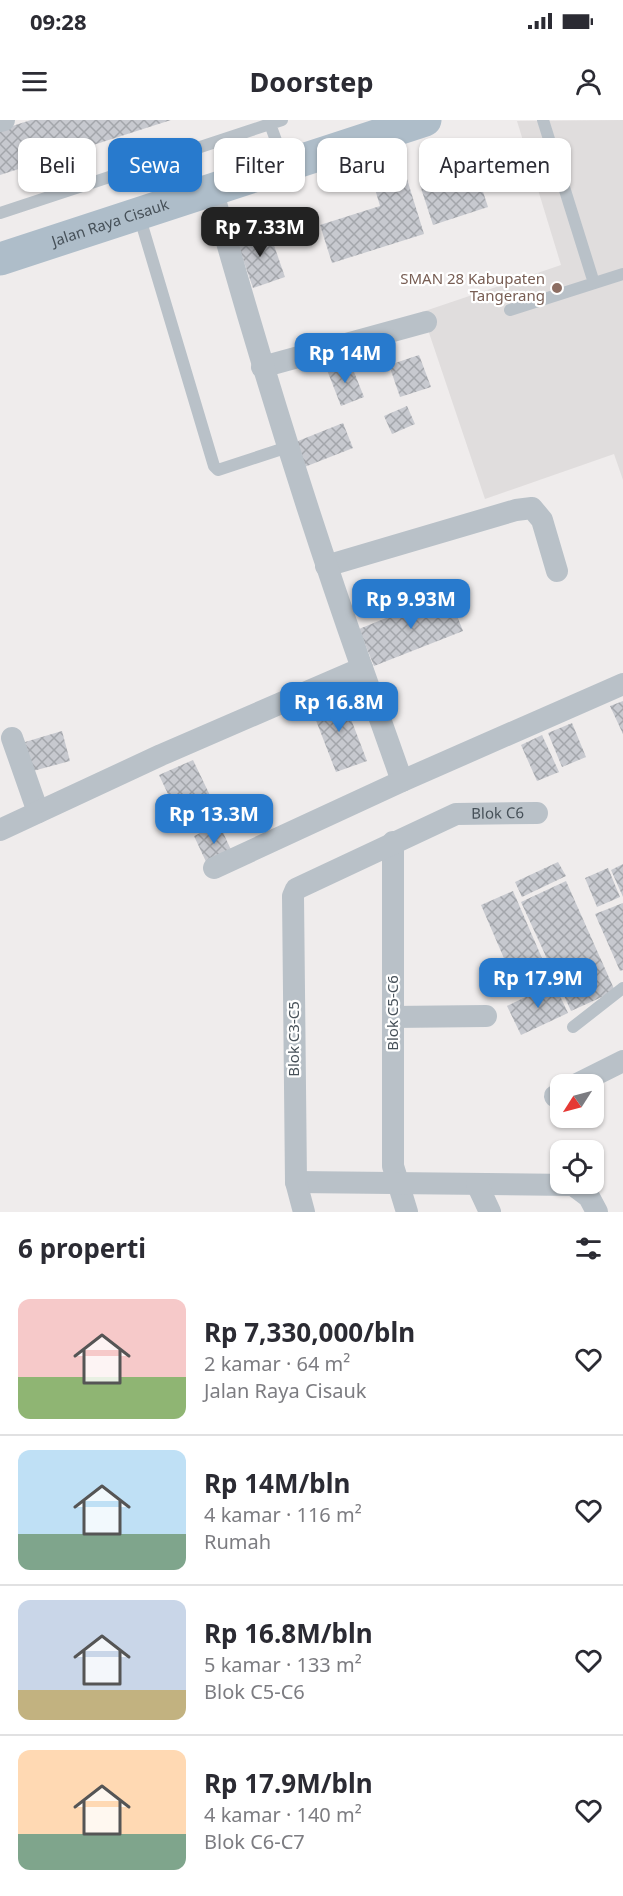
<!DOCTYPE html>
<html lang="id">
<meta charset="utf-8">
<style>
:root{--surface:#fff;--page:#f2f2f3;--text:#2b2b33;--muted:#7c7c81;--line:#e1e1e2;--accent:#287acd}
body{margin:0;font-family:"Noto Sans",sans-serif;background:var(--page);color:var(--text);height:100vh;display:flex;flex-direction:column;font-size:22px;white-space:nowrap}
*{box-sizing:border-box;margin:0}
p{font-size:20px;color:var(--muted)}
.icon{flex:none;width:33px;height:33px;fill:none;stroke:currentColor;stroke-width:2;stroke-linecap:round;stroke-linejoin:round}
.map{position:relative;height:1092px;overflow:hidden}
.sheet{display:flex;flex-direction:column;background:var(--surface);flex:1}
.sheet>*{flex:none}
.guide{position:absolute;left:18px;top:18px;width:588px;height:54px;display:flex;gap:12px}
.needle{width:39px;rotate:234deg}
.tools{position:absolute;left:550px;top:954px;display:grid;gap:12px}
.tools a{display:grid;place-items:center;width:54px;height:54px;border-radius:12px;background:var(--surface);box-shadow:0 2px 4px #0004;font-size:30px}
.price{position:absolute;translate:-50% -51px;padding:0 14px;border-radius:12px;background:var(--accent);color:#fff;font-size:20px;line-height:39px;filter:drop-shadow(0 2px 3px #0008)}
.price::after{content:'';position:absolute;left:50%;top:36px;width:18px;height:14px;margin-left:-9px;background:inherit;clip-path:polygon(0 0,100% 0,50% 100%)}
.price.current{background:#222;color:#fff}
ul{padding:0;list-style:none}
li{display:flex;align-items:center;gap:18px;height:150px;padding:0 18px}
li+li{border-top:2px solid var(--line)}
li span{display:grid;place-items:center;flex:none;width:168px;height:120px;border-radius:12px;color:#555}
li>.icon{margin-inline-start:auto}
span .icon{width:72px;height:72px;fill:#fffc;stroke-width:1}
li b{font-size:26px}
h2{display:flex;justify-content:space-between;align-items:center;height:72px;padding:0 18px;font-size:26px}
.tag{padding:0 21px;border-radius:12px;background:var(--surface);box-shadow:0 2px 4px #0004;font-size:21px;line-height:54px}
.tag.current{background:var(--accent);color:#fff}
.status{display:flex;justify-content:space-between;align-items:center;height:42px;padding:0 30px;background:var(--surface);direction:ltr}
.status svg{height:16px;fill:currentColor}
header{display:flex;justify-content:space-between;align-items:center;height:78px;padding:0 18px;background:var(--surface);font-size:27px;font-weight:700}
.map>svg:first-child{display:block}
.education{fill:#e0dddd}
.building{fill:url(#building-cross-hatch)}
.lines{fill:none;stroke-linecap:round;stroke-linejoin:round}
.service{stroke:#b9c1c8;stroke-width:12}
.minor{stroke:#b9c1c8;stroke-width:22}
.primary{stroke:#aebdc9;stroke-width:33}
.education-dot{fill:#8d6e63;stroke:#fff;stroke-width:2}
.labels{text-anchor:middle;stroke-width:4.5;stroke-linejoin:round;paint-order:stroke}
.street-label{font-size:15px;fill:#465058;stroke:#fff}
.education-label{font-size:15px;fill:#785e54;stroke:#fff;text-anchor:end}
</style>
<div class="status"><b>09:28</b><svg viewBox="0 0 49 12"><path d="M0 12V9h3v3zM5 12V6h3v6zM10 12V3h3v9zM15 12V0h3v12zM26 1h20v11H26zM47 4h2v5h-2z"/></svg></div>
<header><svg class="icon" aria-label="menu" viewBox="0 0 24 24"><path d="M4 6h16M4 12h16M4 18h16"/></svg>Doorstep<svg class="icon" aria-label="person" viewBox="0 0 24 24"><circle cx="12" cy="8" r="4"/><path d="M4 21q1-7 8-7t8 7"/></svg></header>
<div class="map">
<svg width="623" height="1092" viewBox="0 0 623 1092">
<defs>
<pattern id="building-cross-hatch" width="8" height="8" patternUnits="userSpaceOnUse" patternTransform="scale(1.5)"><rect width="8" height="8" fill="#c7c9cf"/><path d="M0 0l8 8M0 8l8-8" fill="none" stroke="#a3a6ab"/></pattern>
</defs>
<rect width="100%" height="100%" fill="#efecec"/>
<path class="education" d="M623 0V360L614 334 485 379 422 192 561 145 517 1Z"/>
<path class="building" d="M31 0H171L0 55V10Z
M396 28 404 52 386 59 377 35Z
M474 44 488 87 433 105 419 62Z
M407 59 424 114 332 143 320 105 380 86 375 69Z
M268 108 285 157 253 168 236 119Z
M419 235 431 267 400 277 389 245Z
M350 242 364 277 341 286 327 250Z
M407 286 415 304 392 314 384 296Z
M343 303 353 328 302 348 293 323Z
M448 473 463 511 374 546 359 509Z
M341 573 367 641 336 652 310 585Z
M623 581V614L610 586Z
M572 603 586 637 562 647 548 613Z
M62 611 70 641 33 651 25 622Z
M542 615 559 652 537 661 521 625Z
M193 640 218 692 184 708 159 655Z
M219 704 233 734 208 746 194 716Z
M558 742 566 756 522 777 515 762Z
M623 744V777L611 750Z
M608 748 620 777 597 787 585 758Z
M566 761 615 871 571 891 521 782Z
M513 771 551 859 519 873 481 785Z
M623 783V850L620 851 595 794Z
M554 863 568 893 521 915 507 886Z"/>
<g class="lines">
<path class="service" d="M543 0 594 163
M270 4 285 45
M0 93 282 0
M139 95 214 346 218 350 288 327
M510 190 623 154
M573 907 623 868"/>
<g class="minor">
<path d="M0 1 4 0"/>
<path d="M262 247 426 202"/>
<path d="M326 446 516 390 532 388 542 400 557 451"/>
<path d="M362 548 402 661"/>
<path d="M12 618 38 692"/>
<path d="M0 710 161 635 362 548C306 390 257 231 212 69"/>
<path d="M393 722V1046L407 1092"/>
<path d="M214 748 402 661 623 564"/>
<path d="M393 897 486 896"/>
<path d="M577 964 623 941"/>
<path d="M555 976 561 973"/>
<path d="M296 1062 573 1065 589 1077 597 1092"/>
<path d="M477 1064 490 1092"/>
<path id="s1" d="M304 1092 296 1062 293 776 296 769 456 694 537 693"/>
</g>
<path class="primary" id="s2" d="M0 139 425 0"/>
</g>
<circle class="education-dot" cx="557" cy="168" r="6"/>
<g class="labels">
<g class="street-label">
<text dy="5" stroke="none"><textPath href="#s2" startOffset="116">Jalan Raya Cisauk</textPath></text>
<text dy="5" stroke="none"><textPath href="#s1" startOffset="543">Blok C6</textPath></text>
<text transform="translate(393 893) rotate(-90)" y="5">Blok C5-C6</text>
<text transform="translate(294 919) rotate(-90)" y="5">Blok C3-C5</text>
</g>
<g class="education-label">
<text x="545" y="164">SMAN 28 Kabupaten<tspan x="545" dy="17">Tangerang</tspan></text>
</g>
</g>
</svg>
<div class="tools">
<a><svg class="needle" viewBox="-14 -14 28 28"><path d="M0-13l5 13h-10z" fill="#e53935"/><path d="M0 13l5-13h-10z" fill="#7c7c81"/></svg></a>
<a><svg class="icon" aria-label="locate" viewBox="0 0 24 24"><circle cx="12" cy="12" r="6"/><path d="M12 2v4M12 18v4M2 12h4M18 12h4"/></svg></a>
</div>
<b class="price current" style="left:260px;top:138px">Rp 7.33M</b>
<b class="price" style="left:345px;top:264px">Rp 14M</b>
<b class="price" style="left:411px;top:510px">Rp 9.93M</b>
<b class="price" style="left:339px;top:613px">Rp 16.8M</b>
<b class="price" style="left:214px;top:725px">Rp 13.3M</b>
<b class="price" style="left:538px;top:889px">Rp 17.9M</b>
<div class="guide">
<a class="tag">Beli</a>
<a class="tag current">Sewa</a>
<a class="tag">Filter</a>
<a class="tag">Baru</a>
<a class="tag">Apartemen</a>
</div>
</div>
<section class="sheet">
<h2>6 properti<svg class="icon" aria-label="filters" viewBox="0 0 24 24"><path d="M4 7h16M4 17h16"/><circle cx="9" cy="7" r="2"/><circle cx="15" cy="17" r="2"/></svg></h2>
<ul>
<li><span style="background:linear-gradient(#f6c9c9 65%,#8fb573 0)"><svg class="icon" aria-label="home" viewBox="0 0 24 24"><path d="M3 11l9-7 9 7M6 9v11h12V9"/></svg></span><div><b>Rp 7,330,000/bln</b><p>2 kamar · 64 m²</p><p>Jalan Raya Cisauk</p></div><svg class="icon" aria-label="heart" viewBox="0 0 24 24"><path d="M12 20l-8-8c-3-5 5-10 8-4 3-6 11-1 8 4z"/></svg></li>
<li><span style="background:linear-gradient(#bfe0f5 70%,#7fa58c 0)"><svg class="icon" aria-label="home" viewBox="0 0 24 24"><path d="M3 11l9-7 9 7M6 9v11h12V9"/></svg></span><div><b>Rp 14M/bln</b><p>4 kamar · 116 m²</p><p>Rumah</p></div><svg class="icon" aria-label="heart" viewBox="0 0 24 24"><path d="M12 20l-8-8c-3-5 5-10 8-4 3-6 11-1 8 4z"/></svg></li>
<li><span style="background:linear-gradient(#c9d6e8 75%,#c2b280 0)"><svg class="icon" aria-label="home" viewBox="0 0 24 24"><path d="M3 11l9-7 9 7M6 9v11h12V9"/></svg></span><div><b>Rp 16.8M/bln</b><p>5 kamar · 133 m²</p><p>Blok C5-C6</p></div><svg class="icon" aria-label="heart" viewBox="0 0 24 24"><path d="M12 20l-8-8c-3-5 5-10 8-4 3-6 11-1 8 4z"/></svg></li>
<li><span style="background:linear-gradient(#ffd9b3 70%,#7fa58c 0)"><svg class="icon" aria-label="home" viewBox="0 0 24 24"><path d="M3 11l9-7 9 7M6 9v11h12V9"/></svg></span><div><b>Rp 17.9M/bln</b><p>4 kamar · 140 m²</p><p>Blok C6-C7</p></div><svg class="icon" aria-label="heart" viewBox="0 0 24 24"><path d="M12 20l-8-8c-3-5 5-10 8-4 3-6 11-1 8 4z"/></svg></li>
</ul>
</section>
